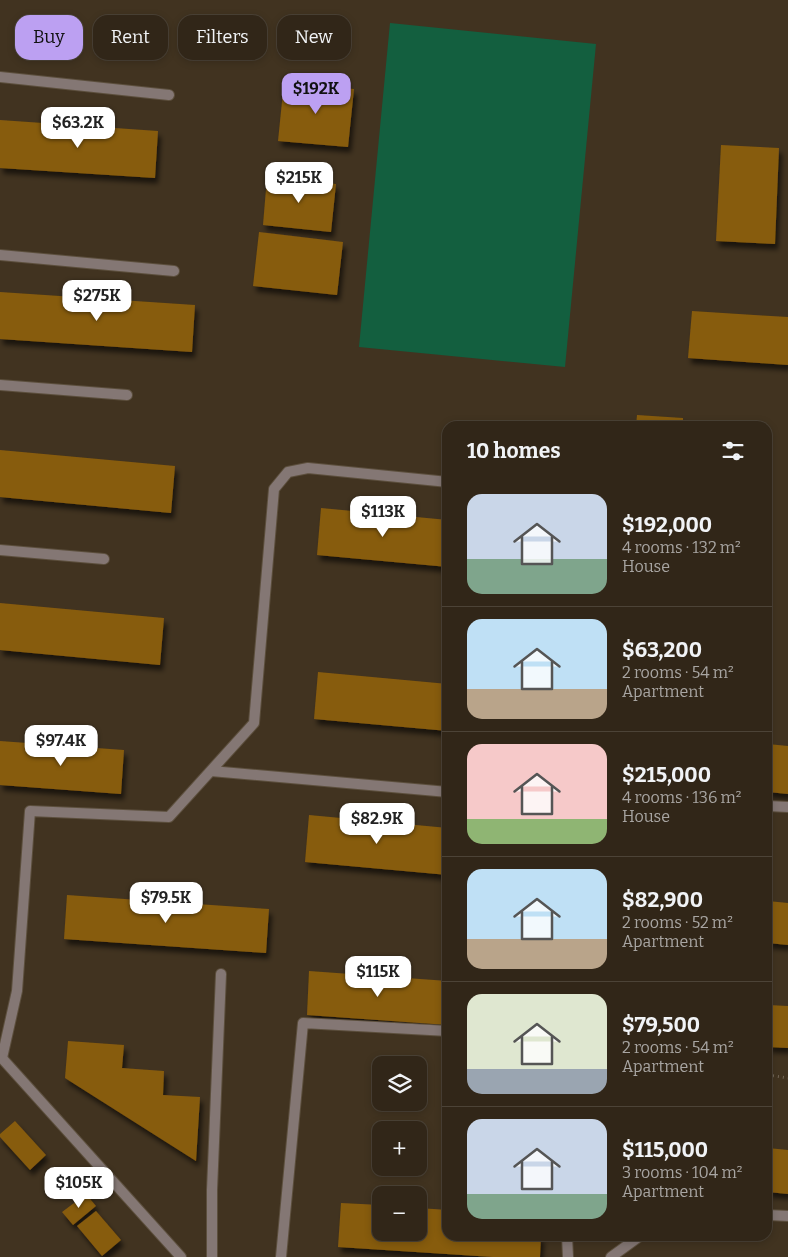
<!DOCTYPE html>
<meta charset="utf-8">
<style>
:root{--surface:#312618;--page:#392e21;--text:#f1f3f6;--muted:#a8a5a2;--line:#4c4337;--accent:#bca0f2}
body{margin:0;font-family:Bitter,serif;background:var(--page);color:var(--text);height:100vh;display:flex;flex-direction:column;font-size:19px;white-space:nowrap}
*{box-sizing:border-box;margin:0}
p{font-size:16px;color:var(--muted)}
.icon{flex:none;width:28px;height:28px;fill:none;stroke:currentColor;stroke-width:2;stroke-linecap:round;stroke-linejoin:round}
.map{position:relative;flex:1;overflow:hidden}
.details{position:absolute;left:442px;top:421px;width:330px;height:820px;display:flex;flex-direction:column;background:var(--surface);border-radius:15px;box-shadow:0 2px 8px #0003,0 0 0 1px var(--line)}
.details>*{flex:none}
.guide{position:absolute;left:15px;top:15px;width:352px;height:45px;display:flex;gap:10px}
.fabs{position:absolute;left:372px;top:1056px;display:grid;gap:10px}
.fabs a{display:grid;place-items:center;width:55px;height:55px;border-radius:10px;background:var(--surface);box-shadow:0 2px 8px #0003,0 0 0 1px var(--line);font-size:25px}
.price{position:absolute;translate:-50% -42px;padding:0 11px;border-radius:10px;background:#fff;color:#222;font-size:16px;line-height:32px;filter:drop-shadow(0 1px 2px #0008)}
.price::after{content:'';position:absolute;left:50%;top:30px;width:15px;height:11px;margin-left:-8px;background:inherit;clip-path:polygon(0 0,100% 0,50% 100%)}
.price.active{background:var(--accent);color:#111}
ul{padding:0;list-style:none}
li{display:flex;align-items:center;gap:15px;height:125px;padding:0 25px}
li+li{border-top:1px solid var(--line)}
li span{display:grid;place-items:center;flex:none;width:140px;height:100px;border-radius:15px;color:#555}
li>.icon{margin-inline-start:auto}
span .icon{width:60px;height:60px;fill:#fffc;stroke-width:1}
li b{font-size:21px}
h2{display:flex;justify-content:space-between;align-items:center;height:60px;padding:0 25px;font-size:21px}
.pill{padding:0 18px;border-radius:15px;background:var(--surface);box-shadow:0 2px 8px #0003,0 0 0 1px var(--line);font-size:18px;line-height:45px}
.pill.active{background:var(--accent);color:#111}
.map>svg:first-child{display:block}
.green{fill:#135f3f}
.building{fill:#875b0d;filter:url(#shadow)}
.lines{fill:none;stroke-linecap:round;stroke-linejoin:round}
.lane-casing{stroke:#5c4f3d;stroke-width:12}
.street-casing{stroke:#5c4f3d;stroke-width:12}
.path{stroke:#746857;stroke-width:3;stroke-dasharray:1 4;stroke-linecap:butt}
.lane{stroke:#847774;stroke-width:10}
.street{stroke:#847774;stroke-width:10}
</style>
<div class="map">
<svg width="788" height="1257" viewBox="0 0 788 1257">
<defs>
<filter id="shadow"><feDropShadow dx="3" dy="5.5" stdDeviation="2.5" flood-color="#0009"/></filter>
</defs>
<rect width="100%" height="100%" fill="#413320"/>
<path class="green" d="M390 23 596 44 565 367 359 347Z"/>
<path class="building" d="M284 82 354 89 348 147 278 141Z
M0 120 158 131 155 178 0 168Z
M721 145 779 148 775 244 716 241Z
M267 177 336 184 331 232 263 225Z
M259 232 343 242 337 295 253 286Z
M0 292 195 305 192 352 0 339Z
M692 311 788 317V365L688 358Z
M637 415 683 418V426H636Z
M0 450 175 466 171 513 0 497Z
M321 508 448 520V567L317 555Z
M0 603 164 618 160 665 0 650Z
M318 672 448 684V731L314 719Z
M0 741 124 750 121 794 0 785Z
M768 744 788 746V794L768 792Z
M309 815 448 828V875L305 862Z
M67 895 269 909 266 953 64 939Z
M768 901 788 903V945L768 943Z
M309 971 448 981V1025L307 1015Z
M768 1005 788 1006V1048L768 1047Z
M68 1041 124 1045 122 1068 164 1071 163 1095 200 1097 196 1161 65 1078Z
M15 1121 46 1155 30 1170 0 1137V1134Z
M768 1148 788 1150V1194L768 1192Z
M86 1194 96 1206 73 1225 62 1212Z
M341 1203 381 1205V1232H419V1208L448 1210V1236H541L540 1257H493L338 1247Z
M96 1211 121 1240 102 1256 77 1226Z"/>
<g class="lines">
<defs>
<path id="lane" d="M0 255 174 271
M0 385 127 395
M0 550 104 559
M211 771 448 792
M768 806 788 807
M2 1058 17 991 30 811 169 817 254 723 274 489 288 472 308 468 448 482
M768 1215 788 1216
M567 1236 568 1257
M212 1257V1190L221 974
M281 1257 303 1023 448 1031
M611 1257 640 1236"/>
<path id="street" d="M0 77 169 95
M0 1056 181 1257"/>
</defs>
<use href="#lane" class="lane-casing"/>
<use href="#street" class="street-casing"/>
<path class="path" d="M768 1075 788 1078"/>
<use href="#lane" class="lane"/>
<use href="#street" class="street"/>
</g>
</svg>
<div class="fabs">
<a><svg class="icon" aria-label="layers" viewBox="0 0 24 24"><path d="M12 4l9 5-9 5-9-5zM3 14l9 5 9-5"/></svg></a>
<a>+</a>
<a>−</a>
</div>
<b class="price active" style="left:316px;top:115px">$192K</b>
<b class="price" style="left:78px;top:149px">$63.2K</b>
<b class="price" style="left:299px;top:204px">$215K</b>
<b class="price" style="left:97px;top:322px">$275K</b>
<b class="price" style="left:383px;top:538px">$113K</b>
<b class="price" style="left:61px;top:767px">$97.4K</b>
<b class="price" style="left:377px;top:845px">$82.9K</b>
<b class="price" style="left:166px;top:924px">$79.5K</b>
<b class="price" style="left:378px;top:998px">$115K</b>
<b class="price" style="left:79px;top:1209px">$105K</b>
<div class="guide">
<a class="pill active">Buy</a>
<a class="pill">Rent</a>
<a class="pill">Filters</a>
<a class="pill">New</a>
</div>
<section class="details">
<h2>10 homes<svg class="icon" aria-label="filters" viewBox="0 0 24 24"><path d="M4 7h16M4 17h16"/><circle cx="9" cy="7" r="2"/><circle cx="15" cy="17" r="2"/></svg></h2>
<ul>
<li><span style="background:linear-gradient(#c9d6e8 65%,#7fa58c 0)"><svg class="icon" aria-label="home" viewBox="0 0 24 24"><path d="M3 11l9-7 9 7M6 9v11h12V9"/></svg></span><div><b>$192,000</b><p>4 rooms · 132 m²</p><p>House</p></div></li>
<li><span style="background:linear-gradient(#bfe0f5 70%,#b9a48a 0)"><svg class="icon" aria-label="home" viewBox="0 0 24 24"><path d="M3 11l9-7 9 7M6 9v11h12V9"/></svg></span><div><b>$63,200</b><p>2 rooms · 54 m²</p><p>Apartment</p></div></li>
<li><span style="background:linear-gradient(#f6c9c9 75%,#8fb573 0)"><svg class="icon" aria-label="home" viewBox="0 0 24 24"><path d="M3 11l9-7 9 7M6 9v11h12V9"/></svg></span><div><b>$215,000</b><p>4 rooms · 136 m²</p><p>House</p></div></li>
<li><span style="background:linear-gradient(#bfe0f5 70%,#b9a48a 0)"><svg class="icon" aria-label="home" viewBox="0 0 24 24"><path d="M3 11l9-7 9 7M6 9v11h12V9"/></svg></span><div><b>$82,900</b><p>2 rooms · 52 m²</p><p>Apartment</p></div></li>
<li><span style="background:linear-gradient(#dfe7d0 75%,#9aa5b1 0)"><svg class="icon" aria-label="home" viewBox="0 0 24 24"><path d="M3 11l9-7 9 7M6 9v11h12V9"/></svg></span><div><b>$79,500</b><p>2 rooms · 54 m²</p><p>Apartment</p></div></li>
<li><span style="background:linear-gradient(#c9d6e8 75%,#7fa58c 0)"><svg class="icon" aria-label="home" viewBox="0 0 24 24"><path d="M3 11l9-7 9 7M6 9v11h12V9"/></svg></span><div><b>$115,000</b><p>3 rooms · 104 m²</p><p>Apartment</p></div></li>
</ul>
</section>
</div>
